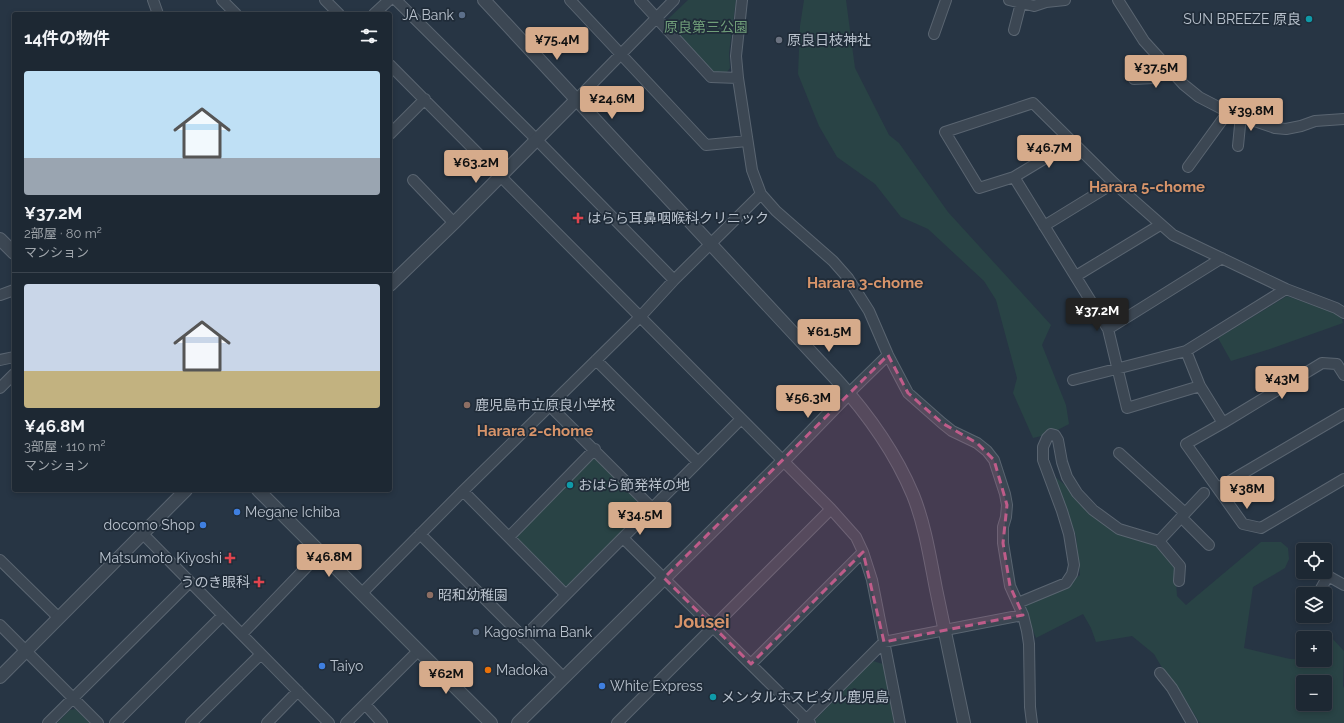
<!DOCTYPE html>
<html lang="ja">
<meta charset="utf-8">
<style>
:root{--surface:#1d2833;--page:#25303b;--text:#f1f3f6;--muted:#a0a6ac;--line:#3b444e;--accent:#d6ab8b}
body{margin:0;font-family:Raleway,"Noto Sans JP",sans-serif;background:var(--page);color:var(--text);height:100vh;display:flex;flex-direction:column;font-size:15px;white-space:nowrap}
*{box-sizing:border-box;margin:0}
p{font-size:13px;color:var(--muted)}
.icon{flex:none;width:22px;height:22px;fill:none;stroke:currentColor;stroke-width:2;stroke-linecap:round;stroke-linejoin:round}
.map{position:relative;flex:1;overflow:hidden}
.details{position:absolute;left:12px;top:12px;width:380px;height:480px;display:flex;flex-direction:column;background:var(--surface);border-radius:4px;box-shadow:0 2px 6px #0003,0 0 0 1px var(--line)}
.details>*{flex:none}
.controls{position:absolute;left:1296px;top:543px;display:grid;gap:8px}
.controls a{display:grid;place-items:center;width:36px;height:36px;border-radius:4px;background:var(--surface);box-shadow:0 2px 6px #0003,0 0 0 1px var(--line);font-size:20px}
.price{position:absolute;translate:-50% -34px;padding:0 9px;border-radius:4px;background:var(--accent);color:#111;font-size:13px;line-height:26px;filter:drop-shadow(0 1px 2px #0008)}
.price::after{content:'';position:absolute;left:50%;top:24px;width:12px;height:9px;margin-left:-6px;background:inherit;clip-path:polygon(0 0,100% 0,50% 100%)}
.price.selected{background:#222;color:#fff}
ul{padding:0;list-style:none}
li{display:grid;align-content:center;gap:8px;height:212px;padding:0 12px}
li+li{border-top:1px solid var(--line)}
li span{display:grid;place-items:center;height:124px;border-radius:4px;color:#555}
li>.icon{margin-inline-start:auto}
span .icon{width:72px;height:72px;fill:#fffc;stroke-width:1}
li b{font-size:17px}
h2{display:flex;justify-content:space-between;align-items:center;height:48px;padding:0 12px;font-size:17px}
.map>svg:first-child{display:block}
.green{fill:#294345;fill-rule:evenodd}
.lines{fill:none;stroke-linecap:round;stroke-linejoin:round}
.minor-casing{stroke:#5a6571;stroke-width:12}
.tertiary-casing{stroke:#5a6571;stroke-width:14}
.minor{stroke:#3c4753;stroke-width:10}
.tertiary{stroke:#3c4753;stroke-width:12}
.marked{fill:#be5c89;fill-opacity:0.2;stroke:#be5c89;stroke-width:3;stroke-dasharray:8 5;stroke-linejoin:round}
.service-dot{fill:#5c6f8a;stroke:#202c39;stroke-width:1.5}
.culture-dot{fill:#0f9aa8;stroke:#202c39;stroke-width:1.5}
.worship-dot{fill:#6b7280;stroke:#202c39;stroke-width:1.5}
.health-dot{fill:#e0444e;stroke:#202c39;stroke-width:1.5}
.education-dot{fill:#8d6e63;stroke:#202c39;stroke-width:1.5}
.shop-dot{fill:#3f7fe0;stroke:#202c39;stroke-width:1.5}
.food-dot{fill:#e8710a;stroke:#202c39;stroke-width:1.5}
.labels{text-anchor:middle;stroke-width:3.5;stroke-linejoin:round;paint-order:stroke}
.poi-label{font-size:14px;fill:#b9c2cd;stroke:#202c39;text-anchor:start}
.park-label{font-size:14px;fill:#709e79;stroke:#202c39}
.neighbourhood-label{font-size:15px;font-weight:bold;fill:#d7946a;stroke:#202c39}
.district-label{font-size:18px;font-weight:bold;fill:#d7946a;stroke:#202c39}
</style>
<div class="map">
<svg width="1344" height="723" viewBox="0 0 1344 723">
<rect width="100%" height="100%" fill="#273544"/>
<path class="green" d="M688 0H736L729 53 730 68 727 72 718 74 712 71 668 24V19Z
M804 0H846L855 68 889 135 899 143 948 212 1051 325 1042 345 1066 405 1069 424 1050 434 1033 438 1013 393 1017 378 996 300 984 281 928 229 901 217 875 184 837 157 819 126 798 74 800 26Z
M1287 296 1335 313 1341 316 1343 323 1270 349 1231 361 1218 338Z
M597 458 643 504 644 510 569 585 564 586 518 540 516 533 590 459Z
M1054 476 1070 489 1097 517 1158 544 1175 567 1177 596 1186 605 1261 542H1281L1288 548 1289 559 1285 568 1253 587 1244 648 1290 659 1325 660V641L1329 635 1344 651 1343 686 1344 688V723H1201L1199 722 1188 704 1161 666 1154 654 1132 636 1096 642 1091 628 1083 614 1036 638 1023 605 1067 585 1080 575 1076 536ZM1303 682H1325V704H1303Z
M873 661 883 664 894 723H815V720Z
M75 709 90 723H57L70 710Z"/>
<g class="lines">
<defs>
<path id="minor" d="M153 0 158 14
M222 0 236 14
M325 0 339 14
M396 0 536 139 674 280
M570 0 706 145 747 141
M640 0 711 77 738 78
M742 0 736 56 738 78 752 170 761 194 776 211 833 261 848 278 869 311 888 355 908 393 942 423 952 431 977 443 987 451 994 460 1005 494 1007 505 1006 517 1003 527V543L1010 586 1023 615 1027 631 1029 644 1030 707 1032 723
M1009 0 1034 6 1046 2 1065 0
M1118 0 1144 41 1183 84 1199 97 1228 112 1275 128 1286 129 1301 126 1315 121 1344 119
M374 14 389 0
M1014 30 1021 3
M934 34 946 0
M390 65 831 509 856 537 863 552 872 580 900 723
M1134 79 1154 78 1169 70
M577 99 674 0
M390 134 425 99
M1072 142 1014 177 979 188 945 132 1033 103 1114 183 1173 235 1286 289 1336 308 1344 313
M1238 146 1241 115
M1188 167 1228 112
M1014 177 1108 329 1127 408 1200 386
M413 180 454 223
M1044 226 1114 183
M1076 276 1160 225
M0 295 14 290
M1108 329 1222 258
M1186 351 1200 386 1223 423
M0 360 14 357
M596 360 698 462
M1344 375 1337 364 1322 363 1223 423 1186 444 1243 524 1261 528 1344 479
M1073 380 1186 351 1286 289
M0 388 14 374
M849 393 888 355
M550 406 652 508
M1119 453 1185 513
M1218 488 1344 414
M463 491 566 595
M1181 517 1209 545
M143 534 329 723
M420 534 564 678
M509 537 595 449
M623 538 810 723
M1159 541 1204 493
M0 560 59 618
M362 593 463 491 640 317 674 280 761 194
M1318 594 1328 576 1344 585
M1018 603 1066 583 1072 574 1074 565 1069 534 1062 511 1043 460V447L1047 438 1051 434 1055 435 1058 440 1062 462 1067 477 1077 493 1093 510 1119 529 1159 541 1180 566 1179 581
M0 625 98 723
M242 634 320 553
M523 638 741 419
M751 664 863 552
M1160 673 1172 688 1192 723
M365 704 382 723
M48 723 190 582
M115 723 223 615
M191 723 261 654
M267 723 298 691
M346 723 418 651
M617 723 831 509
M803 723 884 642 945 630 1023 615"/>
<path id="tertiary" d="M484 0 836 379C867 413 895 452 913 495 925 525 930 558 936 589 945 634 955 678 964 723
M0 239 14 253
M390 285 454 223 577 99
M258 490 491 723
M0 677 186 490
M518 723 783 461 849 393"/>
</defs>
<use href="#minor" class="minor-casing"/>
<use href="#tertiary" class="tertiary-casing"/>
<use href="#minor" class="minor"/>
<use href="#tertiary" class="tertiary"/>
</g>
<path class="marked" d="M888 355 908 393 942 423 977 443 994 460 1007 505 1003 543 1010 586 1023 615 884 642 863 552 751 664 664 578Z"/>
<g class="service-dot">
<circle cx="462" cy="15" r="4"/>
<circle cx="476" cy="632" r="4"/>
</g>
<g class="culture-dot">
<circle cx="1309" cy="19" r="4"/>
<circle cx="570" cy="485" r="4"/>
<circle cx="713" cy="697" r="4"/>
</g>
<circle class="worship-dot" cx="779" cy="40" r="4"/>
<g class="health-dot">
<path d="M576 212h4v4h4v4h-4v4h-4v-4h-4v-4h4z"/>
<path d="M228 552h4v4h4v4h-4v4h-4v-4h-4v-4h4z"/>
<path d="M257 576h4v4h4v4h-4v4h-4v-4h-4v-4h4z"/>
</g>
<g class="education-dot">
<circle cx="467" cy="405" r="4"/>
<circle cx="430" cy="595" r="4"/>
</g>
<g class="shop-dot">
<circle cx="237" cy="512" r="4"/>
<circle cx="203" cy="525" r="4"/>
<circle cx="322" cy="666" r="4"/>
<circle cx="602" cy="686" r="4"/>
</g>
<circle class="food-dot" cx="488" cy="670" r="4"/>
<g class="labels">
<g class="poi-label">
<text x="454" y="20" text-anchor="end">JA Bank</text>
<text x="1301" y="24" text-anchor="end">SUN BREEZE 原良</text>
<text x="787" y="45">原良日枝神社</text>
<text x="587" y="223">はらら耳鼻咽喉科クリニック</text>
<text x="475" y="410">鹿児島市立原良小学校</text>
<text x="578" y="490">おはら節発祥の地</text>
<text x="245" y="517">Megane Ichiba</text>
<text x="195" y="530" text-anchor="end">docomo Shop</text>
<text x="222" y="563" text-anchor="end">Matsumoto Kiyoshi</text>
<text x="250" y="587" text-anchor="end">うのき眼科</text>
<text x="438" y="600">昭和幼稚園</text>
<text x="484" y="637">Kagoshima Bank</text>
<text x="330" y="671">Taiyo</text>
<text x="496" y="675">Madoka</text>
<text x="610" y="691">White Express</text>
<text x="721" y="702">メンタルホスピタル鹿児島</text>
</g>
<g class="park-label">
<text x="706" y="32">原良第三公園</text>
</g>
<g class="neighbourhood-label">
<text x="1147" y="192">Harara 5-chome</text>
<text x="865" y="288">Harara 3-chome</text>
<text x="535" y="436">Harara 2-chome</text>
</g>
<g class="district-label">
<text x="702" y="628">Jousei</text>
</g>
</g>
</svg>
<div class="controls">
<a><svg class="icon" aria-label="locate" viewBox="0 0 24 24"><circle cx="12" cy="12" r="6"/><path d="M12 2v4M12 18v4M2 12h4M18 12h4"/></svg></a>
<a><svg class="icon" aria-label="layers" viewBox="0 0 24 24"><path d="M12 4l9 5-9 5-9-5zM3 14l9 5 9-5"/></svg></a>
<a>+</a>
<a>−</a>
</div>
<b class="price" style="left:557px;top:61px">¥75.4M</b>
<b class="price" style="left:1156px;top:89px">¥37.5M</b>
<b class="price" style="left:612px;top:120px">¥24.6M</b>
<b class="price" style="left:1251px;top:132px">¥39.8M</b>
<b class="price" style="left:1049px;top:169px">¥46.7M</b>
<b class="price" style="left:476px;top:184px">¥63.2M</b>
<b class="price selected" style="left:1097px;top:332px">¥37.2M</b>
<b class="price" style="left:829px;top:353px">¥61.5M</b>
<b class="price" style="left:1282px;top:400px">¥43M</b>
<b class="price" style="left:808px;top:419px">¥56.3M</b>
<b class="price" style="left:1247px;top:510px">¥38M</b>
<b class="price" style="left:640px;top:536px">¥34.5M</b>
<b class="price" style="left:329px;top:578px">¥46.8M</b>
<b class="price" style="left:446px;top:695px">¥62M</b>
<section class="details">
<h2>14件の物件<svg class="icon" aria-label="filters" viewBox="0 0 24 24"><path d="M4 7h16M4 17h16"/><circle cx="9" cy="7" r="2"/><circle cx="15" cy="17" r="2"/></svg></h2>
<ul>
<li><span style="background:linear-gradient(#bfe0f5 70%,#9aa5b1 0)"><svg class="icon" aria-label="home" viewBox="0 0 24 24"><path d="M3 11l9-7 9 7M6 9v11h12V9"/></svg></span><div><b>¥37.2M</b><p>2部屋 · 80 m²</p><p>マンション</p></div></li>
<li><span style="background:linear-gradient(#c9d6e8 70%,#c2b280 0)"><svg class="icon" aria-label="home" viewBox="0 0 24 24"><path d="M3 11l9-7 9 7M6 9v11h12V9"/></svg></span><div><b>¥46.8M</b><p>3部屋 · 110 m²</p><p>マンション</p></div></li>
</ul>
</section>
</div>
